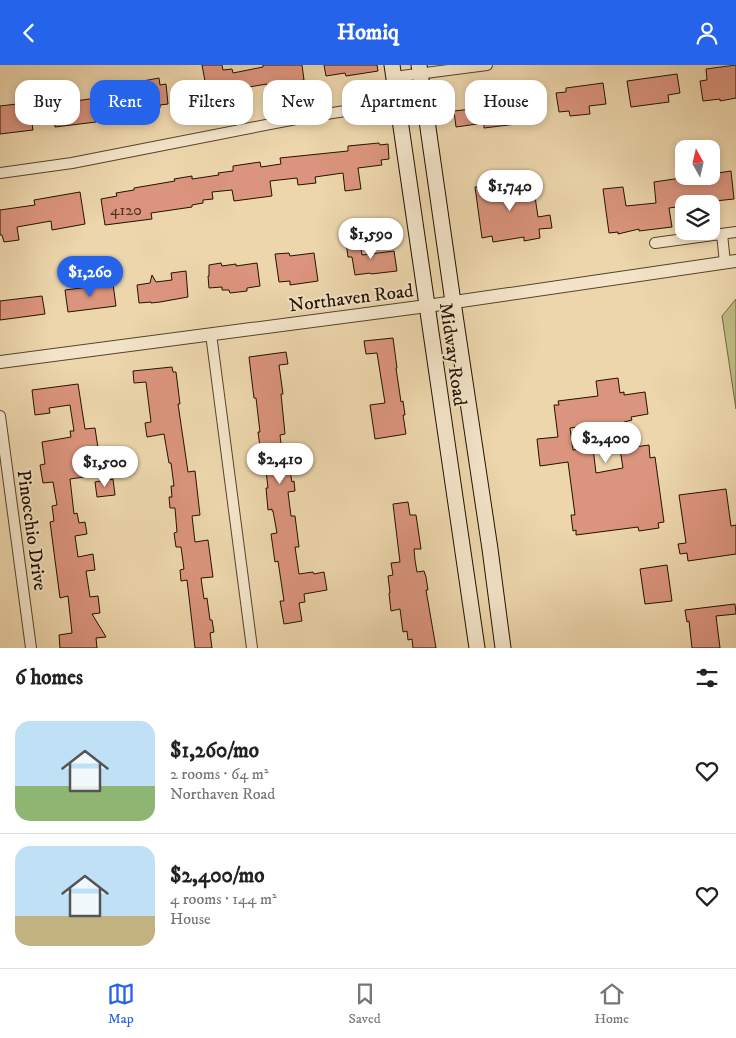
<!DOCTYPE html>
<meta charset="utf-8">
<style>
:root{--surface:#fff;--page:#f2f2f2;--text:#222;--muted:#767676;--line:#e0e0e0;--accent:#2563eb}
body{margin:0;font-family:"IM FELL DW Pica",serif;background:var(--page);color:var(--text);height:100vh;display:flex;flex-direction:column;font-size:19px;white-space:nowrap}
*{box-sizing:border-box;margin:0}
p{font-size:16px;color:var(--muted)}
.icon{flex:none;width:28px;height:28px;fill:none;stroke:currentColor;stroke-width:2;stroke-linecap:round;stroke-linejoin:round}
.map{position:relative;height:583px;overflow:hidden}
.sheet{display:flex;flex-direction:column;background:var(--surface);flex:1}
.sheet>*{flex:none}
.guide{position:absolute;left:15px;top:15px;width:706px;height:45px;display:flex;gap:10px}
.needle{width:32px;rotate:352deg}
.fabs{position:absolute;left:675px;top:75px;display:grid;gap:10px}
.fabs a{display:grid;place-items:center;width:45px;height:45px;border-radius:10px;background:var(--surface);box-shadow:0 2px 8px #0003;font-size:25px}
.price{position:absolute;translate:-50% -42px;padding:0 11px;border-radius:18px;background:#fff;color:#222;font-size:16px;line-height:32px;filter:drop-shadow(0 1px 2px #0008)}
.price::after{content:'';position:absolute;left:50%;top:30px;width:15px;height:11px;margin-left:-8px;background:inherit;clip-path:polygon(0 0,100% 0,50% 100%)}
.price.active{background:var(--accent);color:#fff}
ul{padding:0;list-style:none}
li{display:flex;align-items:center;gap:15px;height:125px;padding:0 15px}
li+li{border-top:1px solid var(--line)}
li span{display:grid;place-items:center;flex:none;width:140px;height:100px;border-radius:15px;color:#555}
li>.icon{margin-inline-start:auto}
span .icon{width:60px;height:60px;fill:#fffc;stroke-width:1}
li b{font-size:21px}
h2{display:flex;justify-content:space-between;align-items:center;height:60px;padding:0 15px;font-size:21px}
.pill{padding:0 18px;border-radius:15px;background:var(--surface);box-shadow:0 2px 8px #0003;font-size:18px;line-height:45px}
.pill.active{background:var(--accent);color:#fff}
header{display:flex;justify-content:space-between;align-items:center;height:65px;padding:0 15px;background:var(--accent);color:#fff;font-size:22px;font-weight:800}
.tabs{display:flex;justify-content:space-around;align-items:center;height:70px;border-top:1px solid var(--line);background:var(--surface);font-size:14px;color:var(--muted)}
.tabs a{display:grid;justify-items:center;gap:2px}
.tabs .active{color:var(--accent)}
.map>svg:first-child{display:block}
.green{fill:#bfbc84;stroke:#706742}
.building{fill:#db947d;stroke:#221200}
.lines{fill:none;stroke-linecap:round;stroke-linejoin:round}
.minor-casing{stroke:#55432b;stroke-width:12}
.tertiary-casing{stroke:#55432b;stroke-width:14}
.secondary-casing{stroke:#221200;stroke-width:17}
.minor{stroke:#f3e4c9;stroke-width:10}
.tertiary{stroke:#f3e4c9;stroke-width:12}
.secondary{stroke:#f3e4c9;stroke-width:15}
.labels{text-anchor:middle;stroke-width:4;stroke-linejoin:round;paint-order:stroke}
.number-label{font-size:16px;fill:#50321f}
.street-label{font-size:19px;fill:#221200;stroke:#f3e4c9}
</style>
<header><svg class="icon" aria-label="back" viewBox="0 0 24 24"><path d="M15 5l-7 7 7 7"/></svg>Homiq<svg class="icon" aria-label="person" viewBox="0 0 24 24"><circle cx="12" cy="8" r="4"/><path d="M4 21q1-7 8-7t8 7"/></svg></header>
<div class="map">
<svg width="736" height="583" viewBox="0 0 736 583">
<rect width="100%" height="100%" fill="#edd6ac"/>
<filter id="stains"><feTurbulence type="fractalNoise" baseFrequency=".004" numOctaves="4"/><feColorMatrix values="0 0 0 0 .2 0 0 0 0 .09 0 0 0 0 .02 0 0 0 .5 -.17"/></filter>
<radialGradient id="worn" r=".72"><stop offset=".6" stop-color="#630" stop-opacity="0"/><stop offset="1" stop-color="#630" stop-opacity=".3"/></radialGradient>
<path class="green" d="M736 234V344L722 251Z"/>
<path class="building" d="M202 0H222L223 5 232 4 233 8 263 2V0H302L304 15 267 22V19L243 23 195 34 192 18 205 16Z
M324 0H377L378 6 346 11 345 8 326 11Z
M736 0V33L720 36V34L703 36 700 16 707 15 706 4Z
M677 9 680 28 668 30 669 37 631 42 627 16Z
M159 13 160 20 166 19 168 39 160 40V43L137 46V42L95 47 96 57 55 62 50 23 65 21 68 37 111 31 110 26 133 24 132 18Z
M603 18 606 39 589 41 590 49 570 51 569 46 559 47 556 28 566 27V23Z
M508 32V35L522 33 525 58 484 63V58L456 62 454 46 481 43 480 38 491 36V35Z
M17 39 18 47 30 45 33 65 0 69V41Z
M379 78 380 80 388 79 389 94 381 95 382 100 358 103 361 124 345 126 343 108 315 112 316 118 298 120 297 113 270 116 272 131 234 136 232 125 212 127 213 134 203 135V138L192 140V142L151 148 152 154 105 160 101 134 117 131 116 128 134 125V123L175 116 174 114 192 111V114L219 110 218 108 233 106V101L260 97 261 102 281 99 280 93 348 86V81Z
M731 106 734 134 715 136 716 139H684V141L669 143 672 162 639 166V164L618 169V167L609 168 603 124 623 122 626 141 656 138 654 117 688 112V113L700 111H711V109Z
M498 114 499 123 533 118 538 152 550 150 552 163 539 164 540 173 524 176V172L493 177 492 171 482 173 475 122 488 121 487 115Z
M80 127 85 159 52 165 51 156 17 162 19 175 4 177 2 170H0V145L35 140 34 135Z
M360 176 362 190 394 186 397 206 371 209 370 208 355 210 352 192H348L346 177Z
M289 188 290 191 314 188 318 216 290 220V216L279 217 275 189Z
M221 198 222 201 236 199V201L257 198 260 221 247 223V226L230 228 229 225H222V222L209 223 208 211H209V200Z
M186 206 188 232 160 237 151 238V237L139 238 137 220 150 218 152 210 156 217 172 215 171 208Z
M113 219 116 241 68 247 65 225Z
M42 231 45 249 0 255V236Z
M393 273 397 303H396L401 337 403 336 405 350H403L406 369 375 374 370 340 385 338 377 288 366 289 364 276Z
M286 287 288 299 279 300 283 329H281L285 369 280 370 282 387H279L282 407 290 406 292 417 294 416 295 426 288 427 291 451H295L299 482H295L299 509 313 507 314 509 324 507 327 525 304 529 305 537 299 538 302 556 284 559 280 536H284L278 496 275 497 271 469 277 468 273 446H272V444L268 445 266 423H268L264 389H261L258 367H260L256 333H254L249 292Z
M172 302 173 307H176L180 339H178L188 407 195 406 200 450 192 451 195 477 208 475 213 512 201 513 204 534 207 533 210 555H212L214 567 210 568 212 583H195L187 515 181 516 180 505 184 504 181 482H176L174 468 177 467 175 443H170L169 432H172L171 421H174L171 398H169L164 369 147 372 145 358 151 357 146 317 134 318 133 306Z
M618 313 620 328 624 327V330L645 327 648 349 631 352 632 355 624 357 626 370 597 374 595 360 570 363 573 385 593 383 596 408 623 403 620 384 649 380 650 393 655 392 664 457 658 458 659 463 639 466 638 462 576 470V465L573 466 571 450H575L568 397 540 401 537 374 558 372 554 340H559L558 336 598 331 596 316Z
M78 319 85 364 95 363 98 383 80 386 84 412 70 414 74 449 77 448 79 458 85 457 87 469 75 471 78 492 93 489 95 505 86 506 90 532 98 531 100 548 92 549 106 572 96 573 97 583H60L59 570 72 568 68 531 60 533 50 457 54 456 52 441 57 440 53 417 43 418 40 400 45 399 42 377 71 372 70 366H74L70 340 49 343 50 348 35 350 32 325Z
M113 414 115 430 97 432 95 417Z
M726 424 731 461 736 460V489L688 496 687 488 680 489 678 479 686 478 679 430Z
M408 437 410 450H416L421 484H414L415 495 417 507 424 506 426 512 428 525H426L436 583H413L412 574 408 575 407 566 403 567 400 544 391 546 389 528H390L388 511 393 510 391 498 400 497 393 439Z
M667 500 672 536 645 539 640 504Z
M735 539 736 549 716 551 720 583H692L689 556 687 557 685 545Z"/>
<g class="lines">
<defs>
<path id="minor" d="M394 12 487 0
M0 108 72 98 296 54 424 33
M722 169 725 198
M655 178 736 167
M211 269 252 583
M0 351 31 583"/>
<path id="tertiary" d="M0 297 427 241 736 196"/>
<path id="secondary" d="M392 0 477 583
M419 0 453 237 490 484 503 583"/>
</defs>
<use href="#minor" class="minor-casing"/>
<use href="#tertiary" class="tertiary-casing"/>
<use href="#secondary" class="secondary-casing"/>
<use href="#minor" class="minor"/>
<use href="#tertiary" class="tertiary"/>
<use href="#secondary" class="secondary"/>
</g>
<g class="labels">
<g class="number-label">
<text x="126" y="150">4120</text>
</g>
<g class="street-label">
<text transform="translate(351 232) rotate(-7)" y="7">Northaven Road</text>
<text transform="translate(454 289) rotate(82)" y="7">Midway Road</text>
<text transform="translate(33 465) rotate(82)" y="7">Pinocchio Drive</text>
</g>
</g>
<rect width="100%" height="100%" filter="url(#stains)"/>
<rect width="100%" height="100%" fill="url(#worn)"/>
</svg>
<div class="fabs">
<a><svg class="needle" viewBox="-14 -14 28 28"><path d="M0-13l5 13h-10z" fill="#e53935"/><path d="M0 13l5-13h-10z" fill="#767676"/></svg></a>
<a><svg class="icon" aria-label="layers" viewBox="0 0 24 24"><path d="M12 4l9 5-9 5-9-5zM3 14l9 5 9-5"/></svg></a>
</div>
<b class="price" style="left:510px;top:147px">$1,740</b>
<b class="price" style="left:371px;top:195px">$1,590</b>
<b class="price active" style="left:90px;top:233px">$1,260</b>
<b class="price" style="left:606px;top:399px">$2,400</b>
<b class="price" style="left:280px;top:420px">$2,410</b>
<b class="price" style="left:105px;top:423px">$1,500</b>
<div class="guide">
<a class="pill">Buy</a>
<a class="pill active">Rent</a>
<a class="pill">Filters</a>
<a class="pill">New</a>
<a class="pill">Apartment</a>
<a class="pill">House</a>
</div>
</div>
<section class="sheet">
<h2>6 homes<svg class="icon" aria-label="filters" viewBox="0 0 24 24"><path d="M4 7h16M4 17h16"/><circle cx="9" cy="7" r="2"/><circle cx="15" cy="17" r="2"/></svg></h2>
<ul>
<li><span style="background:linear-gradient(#bfe0f5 65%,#8fb573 0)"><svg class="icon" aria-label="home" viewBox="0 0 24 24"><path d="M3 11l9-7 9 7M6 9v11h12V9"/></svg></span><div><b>$1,260/mo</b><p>2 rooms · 64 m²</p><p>Northaven Road</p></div><svg class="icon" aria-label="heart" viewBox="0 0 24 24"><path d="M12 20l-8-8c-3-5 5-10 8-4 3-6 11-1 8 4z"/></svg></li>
<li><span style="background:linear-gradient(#bfe0f5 70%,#c2b280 0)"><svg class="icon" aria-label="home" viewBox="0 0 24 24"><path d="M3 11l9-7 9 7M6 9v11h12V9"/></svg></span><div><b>$2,400/mo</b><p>4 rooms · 144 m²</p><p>House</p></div><svg class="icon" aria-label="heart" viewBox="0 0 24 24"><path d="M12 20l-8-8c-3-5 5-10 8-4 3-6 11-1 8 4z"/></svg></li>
</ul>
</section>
<nav class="tabs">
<a class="active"><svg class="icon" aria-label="map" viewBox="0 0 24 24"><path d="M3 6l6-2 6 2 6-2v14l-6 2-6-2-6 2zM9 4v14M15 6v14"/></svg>Map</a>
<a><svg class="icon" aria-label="saved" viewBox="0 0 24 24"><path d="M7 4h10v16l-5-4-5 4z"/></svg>Saved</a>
<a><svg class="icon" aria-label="home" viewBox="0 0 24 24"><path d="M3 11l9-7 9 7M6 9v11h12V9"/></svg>Home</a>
</nav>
